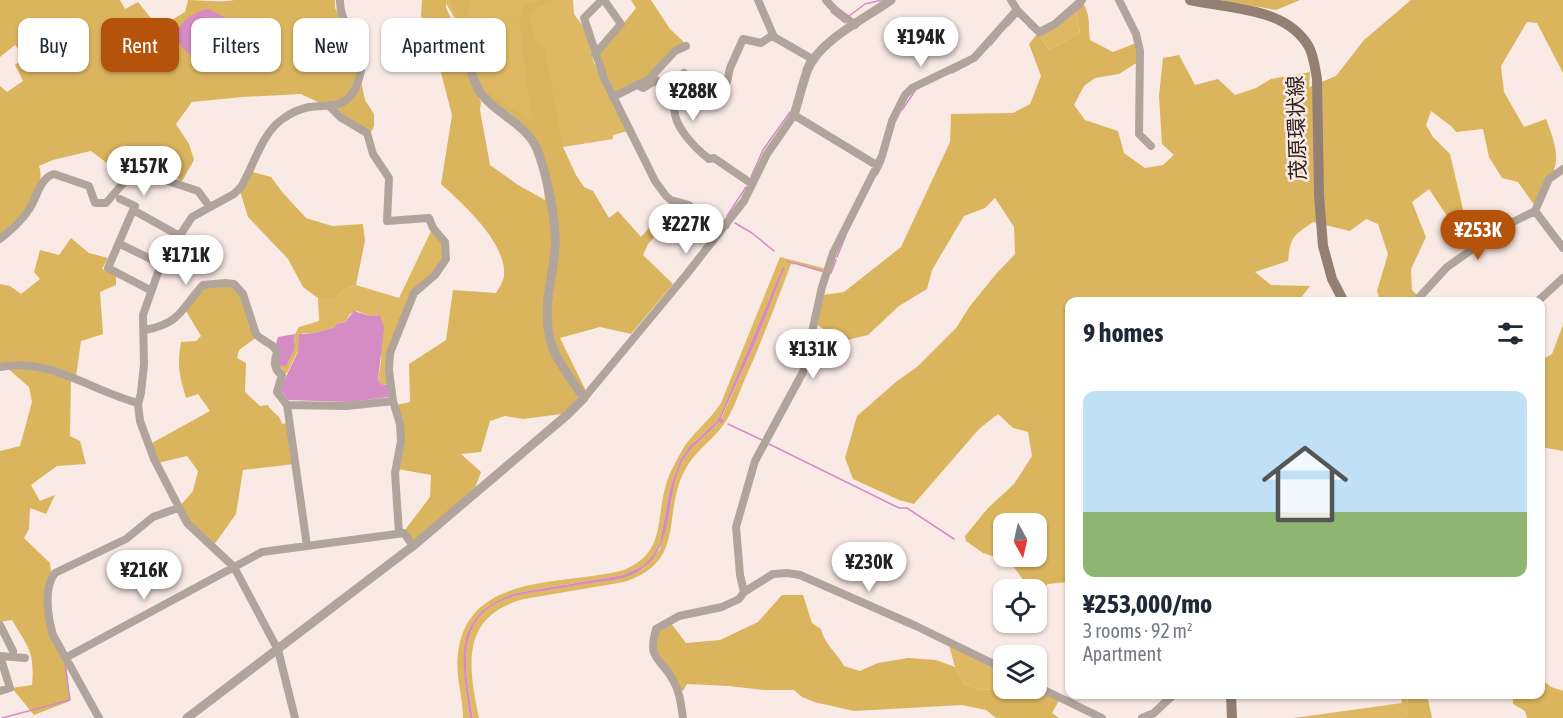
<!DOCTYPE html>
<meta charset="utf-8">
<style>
:root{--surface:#fff;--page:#f2f2f3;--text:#1f2937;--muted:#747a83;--accent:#b45309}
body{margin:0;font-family:"Asap Condensed","Noto Sans JP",sans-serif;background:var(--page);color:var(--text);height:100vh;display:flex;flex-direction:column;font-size:22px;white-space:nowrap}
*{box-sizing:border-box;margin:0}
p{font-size:20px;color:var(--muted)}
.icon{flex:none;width:33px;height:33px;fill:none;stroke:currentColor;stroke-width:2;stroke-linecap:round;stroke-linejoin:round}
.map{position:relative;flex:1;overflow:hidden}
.sheet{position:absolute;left:1065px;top:297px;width:480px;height:402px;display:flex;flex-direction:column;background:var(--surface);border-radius:12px;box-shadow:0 2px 4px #0004}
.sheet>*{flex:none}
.hud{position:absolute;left:18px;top:18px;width:570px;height:54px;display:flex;gap:12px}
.needle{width:39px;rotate:172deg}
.tools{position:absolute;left:993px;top:513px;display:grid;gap:12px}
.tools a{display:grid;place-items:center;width:54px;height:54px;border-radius:12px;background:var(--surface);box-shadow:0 2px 4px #0004;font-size:30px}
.price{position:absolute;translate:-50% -51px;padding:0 14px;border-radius:21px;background:#fff;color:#222;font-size:20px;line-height:39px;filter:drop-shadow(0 2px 3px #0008)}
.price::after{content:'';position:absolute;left:50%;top:36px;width:18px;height:14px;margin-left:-9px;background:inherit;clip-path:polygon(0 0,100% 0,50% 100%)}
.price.on{background:var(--accent);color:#fff}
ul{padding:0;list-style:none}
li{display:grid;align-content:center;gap:12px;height:318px;padding:0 18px}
li span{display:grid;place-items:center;height:186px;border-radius:12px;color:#555}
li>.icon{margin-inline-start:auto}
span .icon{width:108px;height:108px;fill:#fffc;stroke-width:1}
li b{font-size:26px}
h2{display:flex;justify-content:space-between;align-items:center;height:72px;padding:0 18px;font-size:26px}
.chip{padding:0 21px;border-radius:12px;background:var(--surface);box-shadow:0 2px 4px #0004;font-size:21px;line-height:54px}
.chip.on{background:var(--accent);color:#fff}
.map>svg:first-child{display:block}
.green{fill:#deb862}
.forest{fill:#dbb55e;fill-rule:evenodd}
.water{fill:#d58bc3}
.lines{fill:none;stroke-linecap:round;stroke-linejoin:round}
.stream{stroke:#d58bc3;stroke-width:1.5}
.minor{stroke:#b1a49b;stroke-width:8}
.tertiary{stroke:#b1a49b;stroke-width:9}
.secondary{stroke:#938073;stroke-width:10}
.labels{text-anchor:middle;stroke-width:5;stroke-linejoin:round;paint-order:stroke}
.street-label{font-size:21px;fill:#2b1d1a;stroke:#faeae6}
</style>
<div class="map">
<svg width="1563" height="718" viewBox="0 0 1563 718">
<rect width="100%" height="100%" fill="#faeae6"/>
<path class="green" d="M444 0H573L574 14 585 29 594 63 628 131 613 135V139L563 147 481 88 458 24Z
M1076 8 1080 33 1049 50 1038 33Z
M432 229 444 243 443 264 413 291 391 342 388 385 381 384 378 380 381 362 380 315 370 316 357 311 350 314 345 322 336 324 335 327 315 333H302L298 351 287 373H280L277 365 282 364 295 342V334L299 327 319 321 318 298H336L345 289 356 285 399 298Z
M780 257 823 268 825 271V273L788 260 795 265 791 264C776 303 762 341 745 379 739 393 734 408 726 421 715 439 695 450 685 470 661 515 688 561 624 582L524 599C460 616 468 666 479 718H473C464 667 453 612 518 595L624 577 644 568 660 549C666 517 668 478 689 451 697 440 710 432 719 422L723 420 721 419 756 341 786 264 721 414 716 422 694 442 680 460 670 488 660 543 653 555 643 566 623 575 516 593C452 616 462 662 470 718H463C463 696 455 675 458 654 467 571 566 586 624 570 664 553 656 524 665 488 668 476 674 465 680 454 690 434 709 422 721 403Z
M949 645 1003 673V688L980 690 964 684 955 667Z
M1401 695H1408L1406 718H1294L1402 703Z"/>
<path class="forest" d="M0 0H120L125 9 138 2 162 32 170 27V21L185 12 188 0C204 0 219 3 234 0H335V8L353 42 365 100 374 114V126L370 134 335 110 301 94 243 97 192 102 176 124 189 144 194 160 181 183 170 165 152 164 149 173 125 177 91 151 53 160 39 166C48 193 17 219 0 237V86L7 92 23 81 15 65 25 56 15 45 0 57ZM225 17 243 26 248 31H260L267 61 233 51H222L195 56Z
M422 0H446V8L461 38 472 86 481 102 480 110 490 165 518 185 545 200C542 168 545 140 517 119 504 109 491 101 481 88L532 122 519 19 526 4 542 0H551C521 13 530 19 538 46H544L563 147 576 175 584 187 593 191 609 218 618 211 641 237 671 203 683 205 648 244 643 255 673 284 631 334 600 327 560 338 586 391 562 414 523 419 505 416 490 421 481 452 461 454 481 472 475 488 412 542 405 530 430 497 431 475 397 469 399 454 396 405 410 402 409 364 446 340 453 290 496 293C499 288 503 282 504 276 507 243 463 204 441 184L452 115 433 42 421 16Z
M451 0H471L465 31C456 23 453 12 451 0Z
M631 0H651L670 29 686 44 644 79 615 92 600 61V53L636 8Z
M1220 0H1300L1276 10Z
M1411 0H1563V73L1537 23 1527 22 1501 66 1504 92 1524 127 1546 119C1563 162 1558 168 1535 206L1518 182 1502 178 1489 157 1483 129 1456 132 1451 126 1431 111 1426 125 1433 137 1450 154 1466 222 1457 231 1429 189 1412 202 1426 237 1411 269 1412 290 1418 296 1413 301H1380L1377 291 1388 254 1378 224 1366 219 1350 231 1313 222C1292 237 1291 236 1288 261L1255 272 1271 285 1310 286 1301 298V301L1140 302 1139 298 1124 299 1123 301 1070 302 1069 582 1048 584 1039 592 1036 590 1030 589 1010 562 983 553 966 541 965 536 988 508 1014 484 1032 456 1028 432 1013 428 998 414 979 429 914 504 899 500 853 479 845 458 857 416 897 381 917 367 956 328 970 306 996 274 1015 254 1014 227 995 198 985 208 964 216 932 270 927 289 899 306 868 335 843 341 837 339 818 325 816 322 823 295 844 292 901 247 950 142 951 114 1013 113 1030 104 1041 76 1029 44 1038 33 1049 50 1080 33 1076 8 1083 3C1091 17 1088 25 1090 40L1113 52 1136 43 1138 62 1119 74 1095 78 1084 86 1074 105 1085 120 1118 131 1124 153 1145 168 1163 165 1174 155 1162 144 1159 96 1163 58 1179 55 1195 85 1218 79 1235 95 1256 88 1271 79 1310 72 1309 87 1336 76 1364 40ZM1004 524H1036V556H1004Z
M252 172 271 177 283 193 306 218 332 226 363 224 365 241 356 285 345 289 336 298H318L303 287 288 259 248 217 240 191Z
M71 238 89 253 108 258 102 269 116 275V285L100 292 103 334 81 341 76 377 47 367 0 366V284L10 286 21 294 40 279 34 272 40 250 59 255Z
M230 284 239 290 257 337 239 350 237 358 246 363 245 392 260 406 268 405C272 413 280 414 282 424L288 423 294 464 243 470 236 514 214 545 189 521 180 506 193 491 198 471 187 456 158 463 152 443 210 411 198 394 186 398C179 374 177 367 181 342L196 341 201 336 186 311 205 286Z
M1563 325V451L1541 447 1540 361 1552 354Z
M6 367H34L71 380 70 436 80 441 86 464 57 466 31 485 40 501 55 495 46 514 30 508 29 529 24 538 50 563 51 573 47 615 66 661 70 701 34 715 12 688 32 685C35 652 28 647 12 620L0 622V451L20 446 32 402 29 387Z
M782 595H803L812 623 821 629C824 644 837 653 844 666L860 671 878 663 908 658 936 660 955 667 964 684 980 690 1003 688 1036 689 1060 699 1052 713 1059 718H996L986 710 962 705 854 711 814 702 802 697 794 690H764L729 686 687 684 683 691 679 689 654 650 657 633 670 622 686 643 720 640 758 622Z
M1541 679 1551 687 1563 691V718H1527L1525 711 1513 704V695L1540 694Z
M1408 695H1427L1432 718H1406Z"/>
<path class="water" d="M208 9 243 26 248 31C263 33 283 36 281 58 266 70 240 49 222 51 213 51 198 59 190 54 163 36 185 14 208 9Z
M783 267H785L756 341 721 418 724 420 722 423 719 422C706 436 691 445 682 462 663 499 677 556 631 575 619 580 604 581 591 583 567 587 542 591 518 595 453 612 464 667 473 718H470C462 662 450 615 516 593L623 575 643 566 653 555 660 543 670 488 680 460 691 445 716 422 721 414Z
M354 311 370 316 380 315 384 328 378 380 381 384 388 385 389 397 350 402 288 400 280 389 298 352 299 334 315 333 335 327 336 324 345 322Z
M295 334 294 350 286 366 277 365 280 352 276 343 278 337Z"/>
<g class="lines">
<path class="stream" d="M831 12 845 23
M849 16 865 4 882 0
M1064 21 1082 6
M1008 26 1017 16 1019 17
M1028 26 1039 36 1053 29
M991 45 1000 34
M803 70 807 61
M952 73 969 64
M902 110 915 91
M877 175 884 161
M751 177 763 150 790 112
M727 216 746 187
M735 223 752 233 774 251
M837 257 846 235
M787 261 821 271
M831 273 836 260
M728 424 762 440
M769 444 899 508H907L954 539
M2 718 70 700 65 664"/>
<path class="minor" d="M602 0 584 18 604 78 655 181 666 196 671 200 689 205 702 221 726 225
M758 0 774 37
M826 0C837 15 843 14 855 25
M1011 0 1017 10 1039 32 1055 24 1082 0
M1119 0 1136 34 1140 51 1139 134 1151 146
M595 54 621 24 604 0
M637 85 643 88 656 80 675 106C671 124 695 148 709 159L714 158 752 184
M663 88 684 73 691 83 717 93 727 82 730 68 743 39 761 43 770 37H774L814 60
M613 97 649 79 675 51 686 46
M330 107 340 117 367 133 373 154 389 178 387 221 429 218 433 228 445 242 446 259 435 275 414 293 390 353 389 370 393 401 400 424 401 441 395 473 399 533
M120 199 135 206 133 210
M1535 211 1563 248
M0 239C11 230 22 221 30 208 37 197 40 178 54 174L89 186 95 203H106L126 180 137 173 147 174 198 191 209 206
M122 245 161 264
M150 290 108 268 133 210 178 235
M1415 302 1447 267 1507 225 1535 211 1549 179 1563 169
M1537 302 1563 278
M145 330C181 323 181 309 203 285L225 283 234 284 243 294 256 334C262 342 273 342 277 352 274 361 273 369 282 375L277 392 287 405 347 406 393 401
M0 367C49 357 92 391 138 403
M584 398 686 275 744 201 767 154 794 115 878 166
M287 405 307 546
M744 592 740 575 736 527 755 461 803 372 822 287 833 253 882 156 892 121 905 95 912 88 974 58 1017 10
M0 625 13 651V656
M0 656 25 658
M67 657 262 552 404 533 413 546
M1036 686 1102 718
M0 691 10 688 0 656
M99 718 53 635C48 618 43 588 55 573L126 539 153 517 178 508
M295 718 278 650 234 567 187 523 154 459 140 421 138 404 141 393 144 364 143 315 161 264 192 217 234 194 241 187C255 164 261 133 284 118 291 113 300 109 309 107 329 104 345 110 356 87 358 81 361 75 361 69 362 43 339 24 340 0
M683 718C681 705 680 692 673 680 660 656 647 661 656 629L679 616 722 607 739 599 744 592 773 574 787 573 800 575 916 626 1004 669
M1142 718 1154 713 1174 694"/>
<path class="tertiary" d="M794 115C799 100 802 84 808 69 820 40 866 18 891 0
M187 718 413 546 567 415 584 398C572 380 555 360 550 339 542 304 553 281 555 248 557 223 546 171 537 149 526 124 498 115 482 95 473 83 465 53 463 38"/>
<path class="secondary" d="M1190 0C1230 9 1286 7 1309 47 1314 57 1315 68 1317 79L1319 195 1323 246 1332 279 1344 302
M1231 694 1232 718"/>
</g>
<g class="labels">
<g class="street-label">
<text transform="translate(1297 128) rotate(-92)" y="7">茂原環状線</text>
</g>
</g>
</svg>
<div class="tools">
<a><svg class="needle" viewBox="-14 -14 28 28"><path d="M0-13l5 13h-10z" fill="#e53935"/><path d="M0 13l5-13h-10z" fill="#747a83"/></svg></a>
<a><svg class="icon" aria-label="locate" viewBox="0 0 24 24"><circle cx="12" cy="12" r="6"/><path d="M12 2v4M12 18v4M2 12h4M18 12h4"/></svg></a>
<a><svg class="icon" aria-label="layers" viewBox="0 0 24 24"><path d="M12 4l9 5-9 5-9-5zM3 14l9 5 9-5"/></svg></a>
</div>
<b class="price" style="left:921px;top:68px">¥194K</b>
<b class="price" style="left:693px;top:122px">¥288K</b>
<b class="price" style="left:144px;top:197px">¥157K</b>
<b class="price" style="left:686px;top:255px">¥227K</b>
<b class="price on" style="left:1478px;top:261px">¥253K</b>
<b class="price" style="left:186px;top:286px">¥171K</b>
<b class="price" style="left:813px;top:380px">¥131K</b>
<b class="price" style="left:869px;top:593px">¥230K</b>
<b class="price" style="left:144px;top:601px">¥216K</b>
<div class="hud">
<a class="chip">Buy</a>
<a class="chip on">Rent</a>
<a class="chip">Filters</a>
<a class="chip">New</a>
<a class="chip">Apartment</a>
</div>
<section class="sheet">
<h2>9 homes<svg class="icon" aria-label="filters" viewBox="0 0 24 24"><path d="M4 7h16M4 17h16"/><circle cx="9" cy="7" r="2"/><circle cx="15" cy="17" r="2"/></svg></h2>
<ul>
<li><span style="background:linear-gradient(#bfe0f5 65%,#8fb573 0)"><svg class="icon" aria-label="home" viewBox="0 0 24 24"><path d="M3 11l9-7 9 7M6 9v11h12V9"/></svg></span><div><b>¥253,000/mo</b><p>3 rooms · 92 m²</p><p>Apartment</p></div></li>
</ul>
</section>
</div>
